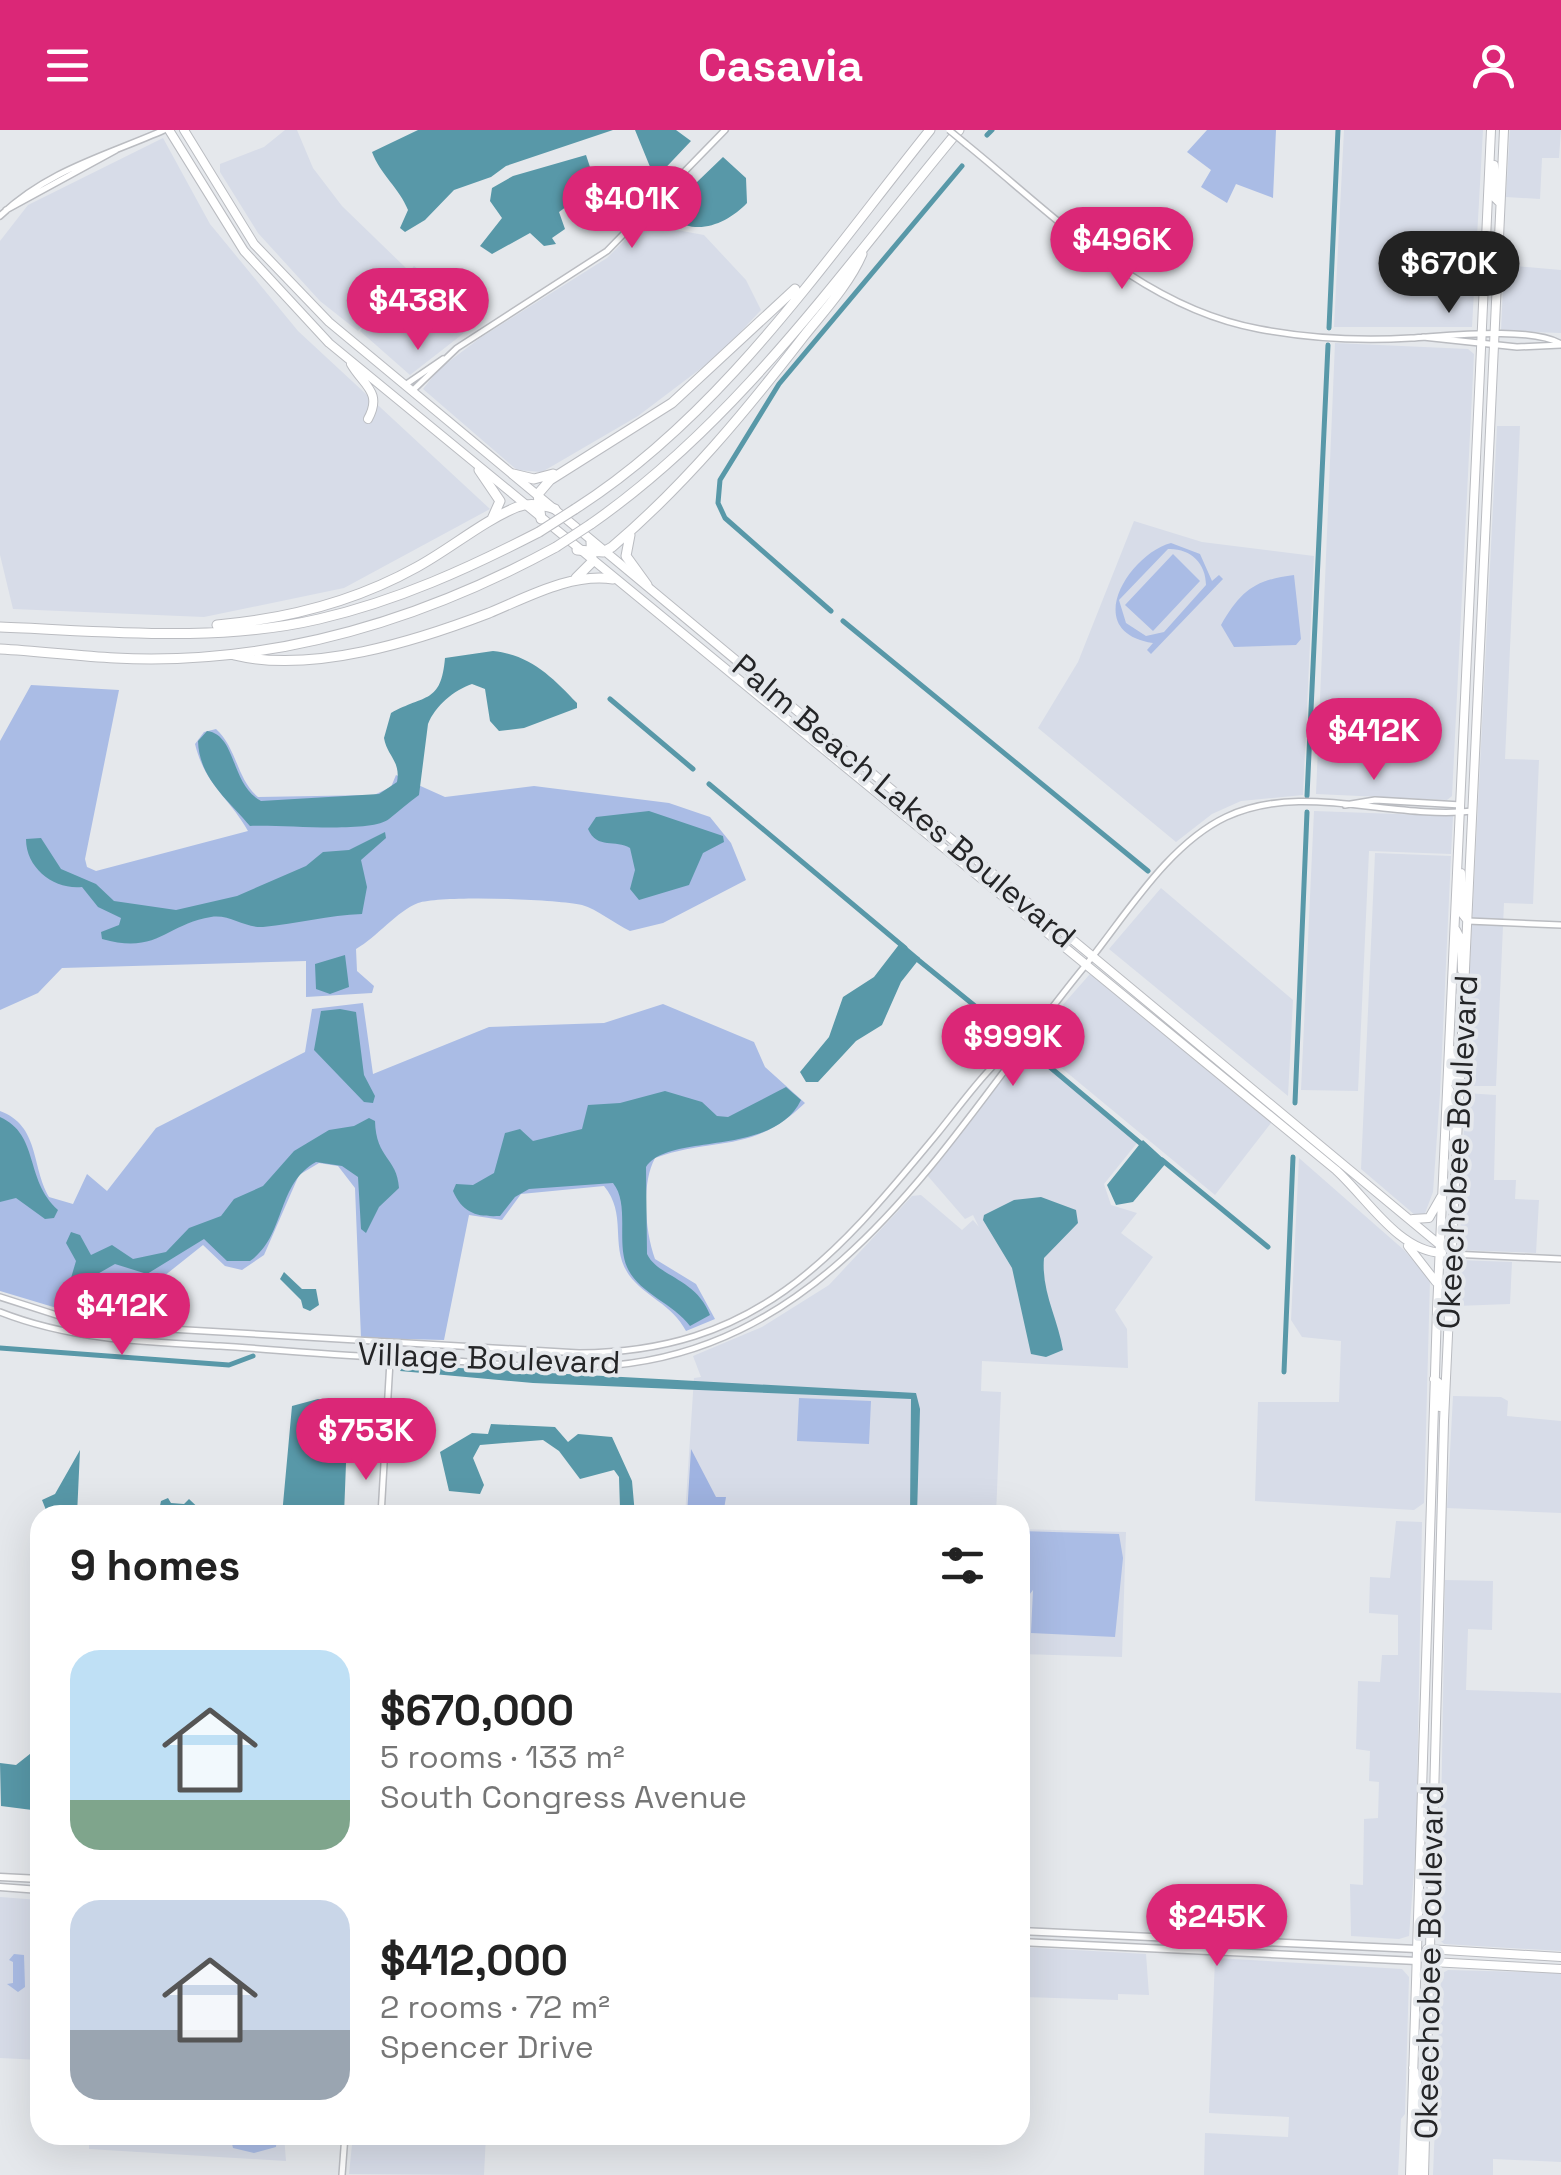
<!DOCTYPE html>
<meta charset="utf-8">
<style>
:root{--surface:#fff;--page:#f6f6f6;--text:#222;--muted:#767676;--accent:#db2777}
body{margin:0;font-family:"Space Grotesk",sans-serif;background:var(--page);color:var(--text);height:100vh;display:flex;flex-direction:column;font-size:38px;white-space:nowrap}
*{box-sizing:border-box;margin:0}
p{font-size:32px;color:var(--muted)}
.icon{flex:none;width:55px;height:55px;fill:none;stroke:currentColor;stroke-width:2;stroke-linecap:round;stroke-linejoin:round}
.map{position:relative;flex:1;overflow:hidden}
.panel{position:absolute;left:30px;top:1375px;width:1000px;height:640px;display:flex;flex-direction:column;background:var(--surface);border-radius:30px;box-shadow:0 10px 40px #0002}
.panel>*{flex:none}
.price{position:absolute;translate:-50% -85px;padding:0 22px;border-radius:35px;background:var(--accent);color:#fff;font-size:32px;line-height:65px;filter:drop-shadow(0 2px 5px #0008)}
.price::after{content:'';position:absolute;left:50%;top:60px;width:30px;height:22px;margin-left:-15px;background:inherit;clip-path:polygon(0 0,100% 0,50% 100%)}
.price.current{background:#222;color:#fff}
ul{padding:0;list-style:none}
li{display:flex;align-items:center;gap:30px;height:250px;padding:0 40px}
li span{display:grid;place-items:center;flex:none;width:280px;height:200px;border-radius:30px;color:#555}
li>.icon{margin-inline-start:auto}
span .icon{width:120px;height:120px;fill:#fffc;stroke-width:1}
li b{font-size:42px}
h2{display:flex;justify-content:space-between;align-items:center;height:120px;padding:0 40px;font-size:42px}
header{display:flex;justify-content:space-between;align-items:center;height:130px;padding:0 40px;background:var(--accent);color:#fff;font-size:45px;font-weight:700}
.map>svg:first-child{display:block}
.built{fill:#d7dce8}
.green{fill:#aabce5;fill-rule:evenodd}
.forest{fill:#9fb3e1}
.water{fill:#5898a8}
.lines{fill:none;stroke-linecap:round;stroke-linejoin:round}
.canal{stroke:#5898a8;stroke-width:5}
.tertiary-casing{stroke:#babcc1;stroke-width:8}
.secondary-casing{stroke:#babcc1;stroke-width:9}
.primary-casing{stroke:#babcc1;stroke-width:10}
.motorway-casing{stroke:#babcc1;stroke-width:11}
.tertiary{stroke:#fff;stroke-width:5}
.secondary{stroke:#fff;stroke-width:6}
.primary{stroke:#fff;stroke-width:8}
.motorway{stroke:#fff;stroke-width:9}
.tertiary-bridge-casing{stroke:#babcc1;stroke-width:8;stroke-linecap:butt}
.motorway-bridge-casing{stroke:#babcc1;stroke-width:11;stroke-linecap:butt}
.tertiary-bridge{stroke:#fff;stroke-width:5}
.motorway-bridge{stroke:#fff;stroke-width:9}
.labels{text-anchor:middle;stroke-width:8;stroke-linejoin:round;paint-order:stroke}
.street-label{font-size:32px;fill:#242527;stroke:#e5e8ec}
</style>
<header><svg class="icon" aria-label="menu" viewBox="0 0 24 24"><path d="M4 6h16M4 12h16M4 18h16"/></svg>Casavia<svg class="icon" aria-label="person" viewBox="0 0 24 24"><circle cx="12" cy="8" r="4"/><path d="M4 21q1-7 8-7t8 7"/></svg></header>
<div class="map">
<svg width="1561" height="2045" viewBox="0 0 1561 2045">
<rect width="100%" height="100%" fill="#e5e8ec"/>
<path class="built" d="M285 0H297L313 38 342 76 408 140 358 201 320 171 258 103 220 42V34L264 17Z
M1344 0H1483L1472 197H1334Z
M1510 0H1561L1559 28H1542L1540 69 1506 67Z
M163 8 210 94 298 201 490 379 344 458 204 487 13 479 0 425V111L28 75Z
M652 83 666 98 704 105 746 150 761 180 720 224 638 286 542 342 517 340 423 259 439 239 480 208 607 128Z
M1504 135 1561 140V203L1501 201Z
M414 136 464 174 473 196 410 245 360 201Z
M1335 213 1468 219 1474 224 1452 666 1447 670 1316 664Z
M1497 296H1520L1505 629 1539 630 1533 774 1504 773 1496 956H1464Z
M1134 391 1202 412 1314 426 1303 665 1241 671 1212 684 1176 712 1038 598 1078 532Z
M1314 681 1453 686 1451 724 1369 721 1358 961 1301 960Z
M1375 723 1451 726 1440 964 1433 1062 1424 1086 1415 1085 1361 1039Z
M1161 758 1293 870 1288 966 1109 819Z
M1090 844 1271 993 1215 1065 1030 912Z
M1029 916 1137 1013 1104 1054 1111 1075 1137 1083 1121 1103 1153 1127 1115 1180 1127 1199 1128 1238 982 1231 981 1261 1001 1262 996 1385H685L694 1248 701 1247 693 1226 762 1197 829 1155 912 1066 921 1065 962 1100 973 1090 979 1097 973 1085 965 1089 927 1045Z
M1465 963 1496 965 1494 1050H1516L1515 1069 1539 1070 1536 1123 1460 1120Z
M1299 1028 1404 1120 1430 1150 1424 1373 1414 1380 1255 1371 1258 1272H1339L1341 1211 1302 1207 1291 1190Z
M1458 1130 1512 1132 1510 1174 1456 1176Z
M1453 1266 1501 1267 1508 1271 1507 1286 1561 1291V1383L1447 1378Z
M1396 1391 1422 1392 1416 1715 1409 1806 1399 1809 1351 1806 1350 1754 1363 1755 1364 1689 1378 1688 1379 1652 1369 1651 1370 1621 1356 1619 1358 1551 1380 1552 1382 1525H1398V1485L1369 1483 1370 1447 1390 1448Z
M1020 1399 1126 1402 1122 1527 1020 1524Z
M1445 1450 1493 1451 1492 1500 1468 1499 1466 1560 1561 1563V1821L1444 1814 1439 1809Z
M0 1767 40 1770V1930L0 1928Z
M1020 1817 1146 1824 1149 1865 1118 1864V1870L1024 1867Z
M1215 1828 1402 1839 1409 1847 1405 1984 1401 1989 1398 2045H1204L1205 2003 1288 2007 1289 1987 1209 1983Z
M1448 1840 1561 1843V2032L1493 2029V2045H1433L1441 1844Z
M89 2005H284L286 2031 89 2019Z
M353 2005H486L484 2045 349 2044Z"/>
<path class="green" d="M1207 0H1276L1273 68 1236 54 1227 73 1201 57 1211 40 1187 22Z
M1171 413 1200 424 1212 451 1219 445 1223 449 1151 524 1147 520 1153 513C1080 502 1129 424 1171 413ZM1168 419C1190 418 1206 433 1206 455L1164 502 1146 506 1126 493 1119 470Z
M1173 424 1200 451 1153 501 1125 475Z
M1294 445 1301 509 1296 515 1234 517 1221 495C1241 461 1254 450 1294 445Z
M31 555 119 560 85 729 87 737 96 741 248 701C229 667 205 655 195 614L204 602 216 599C237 618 237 650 258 667L374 665 391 657 396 645 445 667 534 656 669 673 710 687 731 713 746 750 663 793 630 801C615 794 597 779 582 775 555 769 442 765 418 773 397 781 377 807 356 819L357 841 374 856 372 863 306 867V831L62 838 38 863 0 880V611Z
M363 873 373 944 489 897 604 893 663 874 754 912 765 937 805 973C751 1025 717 1006 655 1028 641 1054 645 1101 655 1129L696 1154 715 1189 686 1201C672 1174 645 1167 629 1145 609 1116 628 1085 604 1056L521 1064 502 1090 469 1085 444 1210 361 1208 355 1058 338 1036 319 1033 299 1045 264 1125 242 1140 225 1136 203 1115 110 1189 80 1185 0 1161V981C40 996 31 1036 49 1067L73 1074 87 1044 107 1061 156 998 305 922 312 879Z
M799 1268 871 1271 869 1314 797 1311Z
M1020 1401 1119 1404 1123 1428 1115 1507 1031 1503 1033 1460 1029 1465H1020Z
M14 1824 24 1825 25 1857 18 1862 7 1854 13 1853V1832L9 1830Z
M230 2005H277L276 2017 254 2023 233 2018Z"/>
<path class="forest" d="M691 1319 716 1367H726L723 1385H687Z"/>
<path class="water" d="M418 0H613L506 36 491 47 454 60 425 90 405 102 400 98 408 80C400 59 380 44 372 22Z
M635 0H676L691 11 655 49Z
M586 25 596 55 559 82 565 99 552 108 556 114 544 116 530 103 492 124 480 116 502 88 490 71 492 58 513 46Z
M723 27 746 48 747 73C729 92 698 107 674 89L671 77Z
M493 521C531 525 552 547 577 573V578L524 598 499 601 490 591 485 559 472 554C454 560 435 576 428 594L419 665C408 673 399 681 389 689 370 704 280 694 250 696 228 670 199 648 198 611L207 601C237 605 230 654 261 671L379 664 397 652C401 631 387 626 384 608L391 583C425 564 441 574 445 528Z
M649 681 723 706 724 712 703 723 689 755 639 770 630 759 635 740 630 718C616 709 597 720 588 699L596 687Z
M385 702 386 708 361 730 367 757 362 784C329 785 297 794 263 797 244 798 230 784 211 787 166 794 158 825 102 809L101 802 119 795 121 788 98 777 82 757C55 760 26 739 26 709L41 708 61 739 96 754 114 771 176 780 237 766 306 736 323 722 349 720Z
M901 812 920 828 901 852 882 895 856 911 818 952H806L800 942 829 907 843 867 874 847Z
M345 825 349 857 330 864 316 859 315 834Z
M340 879 356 882 364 945 375 966 373 973 364 972 314 920 321 881Z
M786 957 801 970C773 1028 668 1002 646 1037L647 1124C658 1147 696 1148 710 1185L690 1196C673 1173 638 1163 627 1137 616 1112 630 1074 613 1053L529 1059 515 1067 500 1086C478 1087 463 1084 453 1061L456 1054 473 1055 494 1043 505 1003 520 999 533 1011 582 999 588 975 620 973 665 961 702 972 717 986 728 987Z
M0 987C40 1005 24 1049 58 1080L54 1088 45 1089 16 1068 0 1072Z
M369 988 375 991C376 1029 397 1027 399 1058L379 1077 366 1103 361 1099 358 1047 342 1036 316 1032C276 1054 286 1106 250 1131H227L204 1109 147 1144 115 1134 80 1154 71 1148 76 1131 66 1113 71 1102 80 1105 91 1125 112 1115 133 1129 166 1122 189 1098 221 1086 234 1069 263 1056 294 1021 329 1000 354 996Z
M1143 1010 1167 1032 1133 1072 1116 1075 1107 1055Z
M1041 1067 1076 1080 1078 1093 1044 1128C1041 1161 1058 1189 1063 1220L1046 1227 1031 1224 1012 1138 983 1090 984 1085 1014 1070Z
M284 1142 302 1159H316L319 1175 310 1181 303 1178 301 1170 280 1149Z
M404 1235 916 1263 920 1279 917 1385H910L911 1269 533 1253 400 1241Z
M318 1269 341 1273 348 1282 344 1385H282L292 1276Z
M491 1294 555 1297 568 1312 578 1304 612 1307 632 1351 635 1385H606L620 1379 619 1347 614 1340 580 1349 559 1321 543 1310 480 1315 473 1328 484 1355 480 1364 449 1361 440 1322 472 1303 488 1304Z
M80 1320 77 1385H48L42 1370 55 1364Z
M168 1368 171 1373 184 1374 189 1369 206 1385H158L161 1371Z
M40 1616V1681L1 1676 0 1633 16 1635Z"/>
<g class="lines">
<path class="canal" d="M987 5 992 0
M1329 198 1338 0
M831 481 725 388 718 373 720 350 779 254 962 36
M843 491 1148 741
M610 569 693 639
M709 654 905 818
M1307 666 1328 215
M917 829 1012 906
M1032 922 1145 1017
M1295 973 1307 682
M1162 1030 1268 1117
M0 1218 229 1235 253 1226
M1284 1242 1293 1027"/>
<defs>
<path id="tertiary" d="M966 14C1055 86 1142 178 1259 199 1307 208 1362 211 1411 208 1446 206 1531 196 1561 214
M6 80 116 20
M0 86C48 40 105 26 164 0
M1423 207 1517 217 1561 215
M405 255 443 229
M412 261 457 218 607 121 725 0
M1345 675 1375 670 1461 675
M1468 791 1561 795
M1451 1124 1561 1129
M0 1167 69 1189 135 1197 579 1223C755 1222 833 1130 937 1004 963 972 990 933 1024 908
M0 1182C71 1210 145 1212 220 1216 280 1220 340 1226 400 1228 471 1230 545 1242 615 1235 843 1213 954 995 1085 836 1125 787 1167 715 1226 687 1302 651 1392 690 1473 681
M381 1385 391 1214
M342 2045 345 2005"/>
<path id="secondary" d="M0 1747 40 1749
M0 1757 40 1760
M1020 1801 1417 1819
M1020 1812 1417 1831"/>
<path id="primary" d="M169 0 244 121 329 213 1336 1040C1367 1068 1398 1121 1442 1123
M184 0 254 114 329 192 1440 1115
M1494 35 1495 68 1500 73
M351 234C363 255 383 262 368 289
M1461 743V782L1468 791
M1456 800 1461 810 1462 840
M1452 920 1454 952 1459 958
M1448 958 1454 969V1012
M1413 1089 1429 1088 1441 1067
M1408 1116 1436 1152
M1434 1249 1439 1253 1440 1277
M1427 1819 1561 1827
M1431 1832 1561 1839
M1413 1938C1424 1959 1411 1981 1425 2000
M1412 1997 1419 2010 1418 2045
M1410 2045 1437 1180 1491 0
M1424 2045 1444 1291 1504 0"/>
<path id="motorway" d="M479 340 500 371 492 389
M513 344 534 349 553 344
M575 379C721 286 823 133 930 0
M541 389 538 364 550 350 672 273 795 159
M591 394C740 290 844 138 959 0
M630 405 626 426 647 455
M577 420 603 422 612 417C685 355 746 281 804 206 824 181 849 154 862 124
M576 448 592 432 591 412
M217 495C286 489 356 471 417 437 450 419 483 391 517 377 530 372 542 375 555 379
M0 497C105 501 217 513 319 489 397 471 469 438 539 402
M0 519C38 521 77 526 115 528 271 536 420 491 556 417
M234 525C312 544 416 511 489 483 528 467 570 443 613 449"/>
</defs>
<use href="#tertiary" class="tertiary-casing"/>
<use href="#secondary" class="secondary-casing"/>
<use href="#primary" class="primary-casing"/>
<use href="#motorway" class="motorway-casing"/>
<use href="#tertiary" class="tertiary"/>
<use href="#secondary" class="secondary"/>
<use href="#primary" class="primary"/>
<use href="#motorway" class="motorway"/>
<defs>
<path id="tertiary-bridge" d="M949 0 966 14"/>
<path id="motorway-bridge" d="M539 402 575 379
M556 417 591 394"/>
</defs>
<use href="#tertiary-bridge" class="tertiary-bridge-casing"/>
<use href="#motorway-bridge" class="motorway-bridge-casing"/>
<use href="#tertiary-bridge" class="tertiary-bridge"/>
<use href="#motorway-bridge" class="motorway-bridge"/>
</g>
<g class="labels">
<g class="street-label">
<text transform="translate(904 671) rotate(40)" y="11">Palm Beach Lakes Boulevard</text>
<text transform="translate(1457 1022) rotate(-87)" y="11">Okeechobee Boulevard</text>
<text transform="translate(489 1228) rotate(2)" y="11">Village Boulevard</text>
<text transform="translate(1429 1832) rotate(-89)" y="11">Okeechobee Boulevard</text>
</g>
</g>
</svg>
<b class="price" style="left:632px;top:121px">$401K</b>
<b class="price" style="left:1122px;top:162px">$496K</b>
<b class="price current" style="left:1449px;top:186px">$670K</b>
<b class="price" style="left:418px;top:223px">$438K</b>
<b class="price" style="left:1374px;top:653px">$412K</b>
<b class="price" style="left:1013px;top:959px">$999K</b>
<b class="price" style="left:122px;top:1228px">$412K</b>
<b class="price" style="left:366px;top:1353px">$753K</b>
<b class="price" style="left:1217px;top:1839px">$245K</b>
<section class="panel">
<h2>9 homes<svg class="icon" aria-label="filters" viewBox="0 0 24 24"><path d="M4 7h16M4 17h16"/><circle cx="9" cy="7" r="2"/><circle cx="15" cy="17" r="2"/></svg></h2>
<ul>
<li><span style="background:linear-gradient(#bfe0f5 75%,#7fa58c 0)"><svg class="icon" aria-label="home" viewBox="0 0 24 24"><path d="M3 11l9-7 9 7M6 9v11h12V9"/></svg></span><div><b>$670,000</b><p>5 rooms · 133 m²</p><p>South Congress Avenue</p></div></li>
<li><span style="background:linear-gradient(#c9d6e8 65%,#9aa5b1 0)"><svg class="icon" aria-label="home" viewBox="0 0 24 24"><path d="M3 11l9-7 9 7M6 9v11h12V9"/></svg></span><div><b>$412,000</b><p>2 rooms · 72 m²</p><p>Spencer Drive</p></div></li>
</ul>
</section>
</div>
